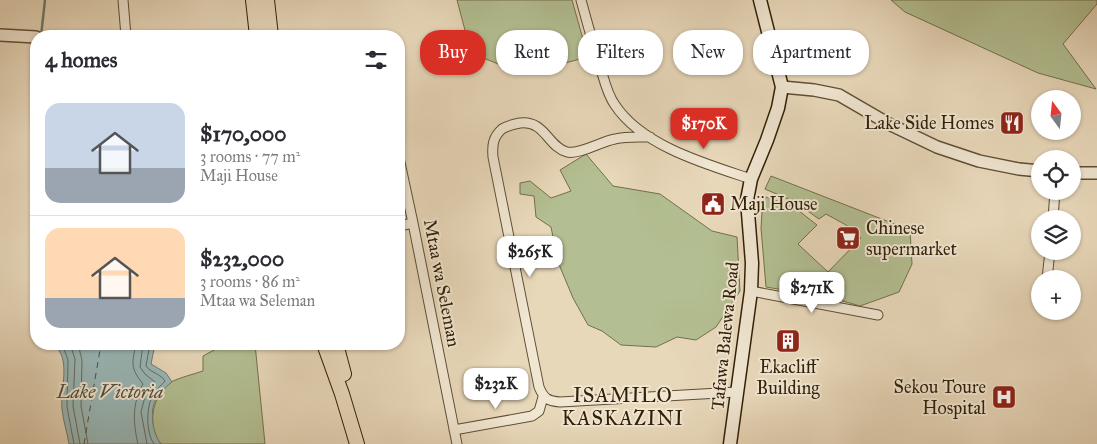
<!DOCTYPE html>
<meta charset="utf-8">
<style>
:root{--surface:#fff;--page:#f7f7f7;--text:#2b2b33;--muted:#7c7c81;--line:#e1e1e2;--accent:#d93025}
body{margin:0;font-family:"IM FELL Great Primer",serif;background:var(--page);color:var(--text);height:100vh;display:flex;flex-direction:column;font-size:19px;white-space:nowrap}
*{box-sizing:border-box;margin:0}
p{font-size:16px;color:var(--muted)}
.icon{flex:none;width:28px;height:28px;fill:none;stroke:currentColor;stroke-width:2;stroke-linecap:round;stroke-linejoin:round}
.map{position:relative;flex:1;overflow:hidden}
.panel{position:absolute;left:30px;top:30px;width:375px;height:320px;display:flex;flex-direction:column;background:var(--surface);border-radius:20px;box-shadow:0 1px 4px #0004}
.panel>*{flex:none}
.guide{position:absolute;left:420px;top:30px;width:475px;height:45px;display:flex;gap:10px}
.needle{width:32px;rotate:345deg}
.controls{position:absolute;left:1031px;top:90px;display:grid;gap:10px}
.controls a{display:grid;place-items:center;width:50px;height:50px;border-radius:50%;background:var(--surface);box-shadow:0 1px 4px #0004;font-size:25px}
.price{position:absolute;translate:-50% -42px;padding:0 11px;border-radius:10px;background:#fff;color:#222;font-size:16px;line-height:32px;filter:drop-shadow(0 1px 2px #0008)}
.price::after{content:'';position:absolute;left:50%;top:30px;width:15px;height:11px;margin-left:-8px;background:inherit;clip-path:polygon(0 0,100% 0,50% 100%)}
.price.on{background:var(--accent);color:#fff}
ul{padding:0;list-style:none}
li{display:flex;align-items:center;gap:15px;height:125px;padding:0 15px}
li+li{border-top:1px solid var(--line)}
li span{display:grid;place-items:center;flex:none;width:140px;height:100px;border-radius:15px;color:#555}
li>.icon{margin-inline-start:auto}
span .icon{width:60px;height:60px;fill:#fffc;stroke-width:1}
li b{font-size:21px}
h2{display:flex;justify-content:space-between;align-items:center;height:60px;padding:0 15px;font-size:21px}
.chip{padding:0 18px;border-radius:20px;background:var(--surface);box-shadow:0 1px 4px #0004;font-size:18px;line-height:45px}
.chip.on{background:var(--accent);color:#fff}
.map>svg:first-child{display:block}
.green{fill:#b3bf92;stroke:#72704c}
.water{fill:#99b8b8;stroke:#6f7b71}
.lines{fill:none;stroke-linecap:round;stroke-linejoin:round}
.shore{stroke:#656c60;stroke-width:1}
.stream{stroke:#6f7b71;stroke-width:2.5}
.ferry{stroke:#504e3c;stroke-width:1;stroke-dasharray:6 5;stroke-linecap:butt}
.minor-casing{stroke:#5f4e34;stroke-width:11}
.tertiary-casing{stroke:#5f4e34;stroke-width:14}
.secondary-casing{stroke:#312007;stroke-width:15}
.primary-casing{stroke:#312007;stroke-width:16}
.minor{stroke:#f0e6d2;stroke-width:9}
.tertiary{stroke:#f0e6d2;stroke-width:11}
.secondary{stroke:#f0e6d2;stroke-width:12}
.primary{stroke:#e8d8ba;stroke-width:14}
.labels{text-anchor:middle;stroke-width:4;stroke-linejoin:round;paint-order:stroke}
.poi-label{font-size:18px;fill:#312007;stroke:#f0e6d2;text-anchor:end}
.street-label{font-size:18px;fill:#312007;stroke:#f0e6d2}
.water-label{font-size:19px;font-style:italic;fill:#504e3c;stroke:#f0e6d2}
.quarter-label{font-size:20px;letter-spacing:1px;fill:#312007;stroke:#f0e6d2}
</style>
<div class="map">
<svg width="1097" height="444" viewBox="0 0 1097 444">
<rect width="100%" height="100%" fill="#e8d8ba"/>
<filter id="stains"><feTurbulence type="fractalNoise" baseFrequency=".004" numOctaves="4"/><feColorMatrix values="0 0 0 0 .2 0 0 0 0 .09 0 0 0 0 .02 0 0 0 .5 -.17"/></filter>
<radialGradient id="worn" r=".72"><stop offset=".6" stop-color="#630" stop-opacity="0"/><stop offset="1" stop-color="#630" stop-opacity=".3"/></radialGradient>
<path class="green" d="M457 0H572L588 57 523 74 471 53Z
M891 0H1097V4L1063 44 1096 89 1038 73 905 12Z
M586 154 613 186 660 194 712 231 737 237 740 291 716 327 696 340 677 337 656 347 621 345 602 331 588 325 573 298 558 262 551 227 536 217 534 196 520 194V183L530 181 551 198 571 191 560 170Z
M771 176 910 230 912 264 899 292 860 306 836 299 766 287 761 228 763 196 794 207 817 225 798 244 828 272 861 238 846 225 826 214 819 219 795 202 765 189Z
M217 344H255L265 444H161C146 426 152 393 173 381 182 377 194 374 203 371V356L216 349Z"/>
<path class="water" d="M53 344H155L151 364 166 373 172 382C167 386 161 391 157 397 149 409 152 433 161 444H69C67 432 63 420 62 409 60 388 72 358 53 344Z"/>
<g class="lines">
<path class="shore" d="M62 344 68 360 67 407 74 444
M70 344 75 359 73 406 80 444
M78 344 82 360 81 406 88 444
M136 344C132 363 130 368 143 384 132 403 133 423 138 444
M143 344 140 367 145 374 155 382 146 393 141 412 147 444
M150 344 146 366C151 373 161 374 165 381 161 386 154 391 152 397 146 409 146 434 154 444"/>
<path class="stream" d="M41 36 45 0
M36 98 32 174 36 222"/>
<path class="ferry" d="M84 444 101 344"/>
<defs>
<path id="minor" d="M123 0 126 36
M581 0C587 22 593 44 600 66 604 79 607 94 615 105 642 146 706 164 751 179
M650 137C638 137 627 136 615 139 602 141 579 155 567 152 548 147 545 120 520 123 514 124 507 126 502 129 493 137 492 145 493 157L539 387C544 399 548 401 560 402L737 392
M399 158 413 223 457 444
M1053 219 1055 191
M399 226 413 223
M1047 279 1050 251
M751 291 878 315
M454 430 532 416 539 411 543 397"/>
<path id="tertiary" d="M0 35 36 37
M782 87 814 90 839 95 889 124 937 147 979 161 1019 169 1040 171
M1072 173H1097"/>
<path id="secondary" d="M730 444 751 291 752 263 747 200 751 179 767 140 778 108 782 87 760 0"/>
<path id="primary" d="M253 0 257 36
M267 0 271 36
M324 344 342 394 357 444
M336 344 344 374"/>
</defs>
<use href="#minor" class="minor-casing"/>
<use href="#tertiary" class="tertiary-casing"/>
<use href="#secondary" class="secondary-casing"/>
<use href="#primary" class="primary-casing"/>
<use href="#minor" class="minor"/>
<use href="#tertiary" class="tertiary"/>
<use href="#secondary" class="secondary"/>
<use href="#primary" class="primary"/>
</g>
<defs>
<symbol id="restaurant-square" viewBox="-11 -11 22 22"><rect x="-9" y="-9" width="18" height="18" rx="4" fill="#8f2418" stroke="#f0e6d2"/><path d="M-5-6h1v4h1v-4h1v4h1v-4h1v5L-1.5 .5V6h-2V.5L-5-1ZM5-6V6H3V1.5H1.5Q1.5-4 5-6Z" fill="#fff"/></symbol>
<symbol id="civic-square" viewBox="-11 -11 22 22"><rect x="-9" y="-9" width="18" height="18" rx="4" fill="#8f2418" stroke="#f0e6d2"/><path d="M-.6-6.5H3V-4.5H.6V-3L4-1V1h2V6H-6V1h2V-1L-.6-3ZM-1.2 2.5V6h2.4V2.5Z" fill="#fff"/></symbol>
<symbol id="supermarket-square" viewBox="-11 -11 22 22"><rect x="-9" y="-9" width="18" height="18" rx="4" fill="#8f2418" stroke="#f0e6d2"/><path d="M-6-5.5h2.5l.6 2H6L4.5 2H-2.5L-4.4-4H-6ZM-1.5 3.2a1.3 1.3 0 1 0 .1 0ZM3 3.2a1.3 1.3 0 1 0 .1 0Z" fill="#fff"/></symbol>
<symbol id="building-square" viewBox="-11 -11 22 22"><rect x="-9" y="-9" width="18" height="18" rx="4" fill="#8f2418" stroke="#f0e6d2"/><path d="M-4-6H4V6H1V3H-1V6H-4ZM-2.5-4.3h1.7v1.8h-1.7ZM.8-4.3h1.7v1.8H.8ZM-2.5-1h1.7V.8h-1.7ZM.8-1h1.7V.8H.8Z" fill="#fff"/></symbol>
<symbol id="hospital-square" viewBox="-11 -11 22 22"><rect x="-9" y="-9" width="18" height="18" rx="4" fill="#8f2418" stroke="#f0e6d2"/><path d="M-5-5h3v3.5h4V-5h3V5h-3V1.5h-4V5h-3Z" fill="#fff"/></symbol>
</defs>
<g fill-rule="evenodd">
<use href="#restaurant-square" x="998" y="109" width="28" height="28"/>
<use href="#civic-square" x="699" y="190" width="28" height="28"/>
<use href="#supermarket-square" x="834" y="224" width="28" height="28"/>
<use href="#building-square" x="774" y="327" width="28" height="28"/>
<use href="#hospital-square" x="990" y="383" width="28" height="28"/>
</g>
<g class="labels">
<g class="poi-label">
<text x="994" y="129">Lake Side Homes</text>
<text x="730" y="210" text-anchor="start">Maji House</text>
<text x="866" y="234" text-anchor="start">Chinese<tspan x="866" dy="21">supermarket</tspan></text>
<text x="788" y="373" text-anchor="middle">Ekacliff<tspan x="788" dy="21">Building</tspan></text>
<text x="986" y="393">Sekou Toure<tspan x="986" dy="21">Hospital</tspan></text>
</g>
<g class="street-label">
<text transform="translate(442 283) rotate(79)" y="6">Mtaa wa Seleman</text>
<text transform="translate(725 336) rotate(-84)" y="6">Tafawa Balewa Road</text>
</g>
<g class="water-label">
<text x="110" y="398">Lake Victoria</text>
</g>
<g class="quarter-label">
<text x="623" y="402">ISAMILO<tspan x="623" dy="23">KASKAZINI</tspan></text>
</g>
</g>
<rect width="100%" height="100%" filter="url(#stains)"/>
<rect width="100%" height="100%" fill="url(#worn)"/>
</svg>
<div class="controls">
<a><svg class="needle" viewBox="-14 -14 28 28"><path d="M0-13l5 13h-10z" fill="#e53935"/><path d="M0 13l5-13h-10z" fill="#7c7c81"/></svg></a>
<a><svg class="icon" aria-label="locate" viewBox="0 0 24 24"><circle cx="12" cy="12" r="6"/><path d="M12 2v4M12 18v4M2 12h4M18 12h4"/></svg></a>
<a><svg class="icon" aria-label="layers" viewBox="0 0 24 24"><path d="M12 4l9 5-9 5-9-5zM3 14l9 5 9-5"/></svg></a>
<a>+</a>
</div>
<b class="price on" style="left:704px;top:150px">$170K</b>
<b class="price" style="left:530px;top:278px">$265K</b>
<b class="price" style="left:812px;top:314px">$271K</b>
<b class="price" style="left:496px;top:410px">$232K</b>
<div class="guide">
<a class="chip on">Buy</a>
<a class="chip">Rent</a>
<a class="chip">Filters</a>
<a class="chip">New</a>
<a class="chip">Apartment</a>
</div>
<section class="panel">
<h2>4 homes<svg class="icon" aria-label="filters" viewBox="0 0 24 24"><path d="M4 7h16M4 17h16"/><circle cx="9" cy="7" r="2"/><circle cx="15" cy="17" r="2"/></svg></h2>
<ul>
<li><span style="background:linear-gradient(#c9d6e8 65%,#9aa5b1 0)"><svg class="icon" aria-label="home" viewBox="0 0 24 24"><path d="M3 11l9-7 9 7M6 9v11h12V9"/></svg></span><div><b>$170,000</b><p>3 rooms · 77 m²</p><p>Maji House</p></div></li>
<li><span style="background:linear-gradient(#ffd9b3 70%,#9aa5b1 0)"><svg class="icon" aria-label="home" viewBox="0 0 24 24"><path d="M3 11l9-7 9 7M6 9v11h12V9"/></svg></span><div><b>$232,000</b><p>3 rooms · 86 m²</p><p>Mtaa wa Seleman</p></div></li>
</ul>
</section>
</div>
